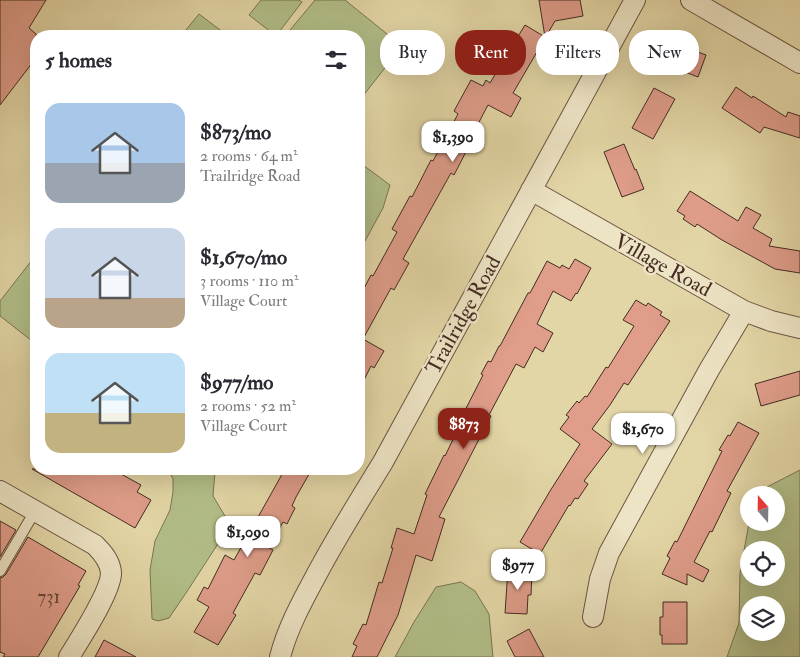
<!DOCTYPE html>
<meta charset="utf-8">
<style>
:root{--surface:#fff;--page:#f2f2f3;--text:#2b2b33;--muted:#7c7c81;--accent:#8f2418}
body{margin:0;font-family:"IM FELL Double Pica",serif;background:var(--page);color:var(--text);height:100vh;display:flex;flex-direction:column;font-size:19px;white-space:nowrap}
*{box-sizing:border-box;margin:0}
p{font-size:16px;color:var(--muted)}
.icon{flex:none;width:28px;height:28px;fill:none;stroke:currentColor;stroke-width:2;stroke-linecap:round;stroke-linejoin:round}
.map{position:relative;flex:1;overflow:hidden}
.sheet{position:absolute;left:30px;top:30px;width:335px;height:445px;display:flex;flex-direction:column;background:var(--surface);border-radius:20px;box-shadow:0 5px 20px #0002}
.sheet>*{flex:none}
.guide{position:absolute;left:380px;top:30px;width:345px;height:45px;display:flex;gap:10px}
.needle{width:32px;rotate:340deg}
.buttons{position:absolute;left:740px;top:486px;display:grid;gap:10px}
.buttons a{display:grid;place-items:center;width:45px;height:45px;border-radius:50%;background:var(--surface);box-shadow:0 5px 20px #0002;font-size:25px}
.price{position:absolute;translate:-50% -42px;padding:0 11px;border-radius:10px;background:#fff;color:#222;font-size:16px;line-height:32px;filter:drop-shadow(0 1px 2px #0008)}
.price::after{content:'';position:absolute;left:50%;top:30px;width:15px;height:11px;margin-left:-8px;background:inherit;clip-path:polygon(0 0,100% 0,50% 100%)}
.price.current{background:var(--accent);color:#fff}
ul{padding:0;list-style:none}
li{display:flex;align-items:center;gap:15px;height:125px;padding:0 15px}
li span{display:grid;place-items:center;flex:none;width:140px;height:100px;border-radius:15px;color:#555}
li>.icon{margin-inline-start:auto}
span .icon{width:60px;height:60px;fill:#fffc;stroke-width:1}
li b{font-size:21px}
h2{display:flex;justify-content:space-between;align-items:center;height:60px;padding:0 15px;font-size:21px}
.tag{padding:0 18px;border-radius:20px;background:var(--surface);box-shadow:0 5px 20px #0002;font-size:18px;line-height:45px}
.tag.current{background:var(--accent);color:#fff}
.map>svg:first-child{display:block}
.green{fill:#b2be88;stroke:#7b7555;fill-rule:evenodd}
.building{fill:#df9d8a;stroke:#442c22}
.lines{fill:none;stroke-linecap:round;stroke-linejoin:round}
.lane-casing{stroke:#6c5643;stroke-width:12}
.street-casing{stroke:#6c5643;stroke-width:22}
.lane{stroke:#ede4c5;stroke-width:10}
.street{stroke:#ede4c5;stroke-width:20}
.labels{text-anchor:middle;stroke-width:5;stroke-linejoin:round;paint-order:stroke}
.number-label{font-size:19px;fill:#6b483c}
.street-label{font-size:21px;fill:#442c22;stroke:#ede4c5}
</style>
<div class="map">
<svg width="800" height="657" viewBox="0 0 800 657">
<rect width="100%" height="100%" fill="#e3d6a6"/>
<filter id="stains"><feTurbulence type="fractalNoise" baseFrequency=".004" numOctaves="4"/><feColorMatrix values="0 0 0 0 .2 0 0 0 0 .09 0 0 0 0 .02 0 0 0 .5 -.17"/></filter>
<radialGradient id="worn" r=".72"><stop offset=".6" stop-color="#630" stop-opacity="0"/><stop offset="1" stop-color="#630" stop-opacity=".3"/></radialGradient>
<path class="green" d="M261 0H299L302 2 276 36 249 15Z
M315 0H345L402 46 359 101V36H285Z
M199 14 228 36H181Z
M363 165 390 185 383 208 359 252V166Z
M36 255V344L0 316V301Z
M168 469H218L215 472 213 496 225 516 223 536 186 593 169 618 158 621 152 619 150 570 155 541 170 510 173 492V479Z
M800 470V657H727L739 623 740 573 749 523 776 522V495H761L767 487ZM749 550H776V578H749ZM749 605H776V632H749Z
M461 582 475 591 489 614 493 657H395L414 622 436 587Z"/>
<path class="building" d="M0 0H46L29 28 36 34V58L0 105Z
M539 0H580L583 16 555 21 513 93 521 98 511 117 488 105 467 145 469 146 454 175 451 173 403 259 409 263 394 290 391 288 363 339 384 351 374 368 371 366 359 390V298L371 275 373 276 397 232 392 229 410 196 412 197 431 160 433 161 458 114 454 111 471 80 483 86 486 80 490 83 509 51 498 45 506 31 517 38 525 25 545 37Z
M674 42 688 46 687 48 706 55 698 77 667 65Z
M736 87 752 98 753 96 786 117 788 112 800 116V138L764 127 760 133 722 108Z
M654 88 675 99 653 139 632 128Z
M624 144 635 170 636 169 644 189 622 197 604 152Z
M690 191 738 221 746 207 761 215 753 228 772 239 769 246 800 251V273L775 269 722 240 697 224 695 227 683 219 685 216 677 211Z
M575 259 591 268 577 294 576 293 571 301 553 291 537 324 553 333 543 352 535 347 524 368 516 364 489 415 491 416 439 517 445 519 432 561 416 555 398 615 377 657H352L357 646 353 644 363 624 366 625 379 582 382 583 393 548H391L397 528 414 534 427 495 425 494 444 455 445 456 458 429 456 428 483 375 481 374 488 361 491 362 499 346H500L528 293H530L547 261 560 268 562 265 569 269Z
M636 300 646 306 648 303 662 312 660 315 670 321 628 385 624 383 610 405 592 429 612 444 584 481 588 484 578 499 575 498 570 506 569 505 540 554 520 542 550 491 580 444 560 429 569 417 566 415 577 401 579 403 585 396 587 397 606 367 608 368 634 326 623 320Z
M800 371V395L761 406 755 384Z
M738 422 759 433 727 491 731 493 712 532 710 531 694 562 709 570 703 582 687 574V585L662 574 670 558 667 556 675 541 677 542 722 451 719 450 728 435 730 436Z
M32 469H112L141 485 137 492 151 500 135 528Z
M285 469H312L296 497 292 506 295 508 287 524 283 522 269 548 273 550 260 575 255 573 233 613 236 615 218 645 194 632 209 607 197 600 204 587 208 589 225 555 234 560Z
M0 521 16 530 0 557Z
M28 537 86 571 78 585 80 586 38 657H3L5 654 0 652V578L3 577 6 574Z
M508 569 532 571 531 595H528L527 614 505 613Z
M663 602H687V644H662V635H660V617H663Z
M529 629 544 657H515L507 641Z
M104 640 136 657H95Z"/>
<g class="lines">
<defs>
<path id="lane" d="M0 571 35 511"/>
<path id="street" d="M691 0 800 63
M531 190 744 311 771 321 800 328
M0 491 95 545C103 553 111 562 111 574 110 593 80 639 69 657
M593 617 600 579 609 553 709 370 744 311
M280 657C288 626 304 598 319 570 339 533 361 498 383 462L635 0"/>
</defs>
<use href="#lane" class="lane-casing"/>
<use href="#street" class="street-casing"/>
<use href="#lane" class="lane"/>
<use href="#street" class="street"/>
</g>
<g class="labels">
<g class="number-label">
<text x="49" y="603">731</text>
</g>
<g class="street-label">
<text transform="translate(663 265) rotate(29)" y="7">Village Road</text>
<text transform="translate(463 315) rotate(-61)" y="7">Trailridge Road</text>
</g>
</g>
<rect width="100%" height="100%" filter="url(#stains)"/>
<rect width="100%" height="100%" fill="url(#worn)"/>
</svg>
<div class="buttons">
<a><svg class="needle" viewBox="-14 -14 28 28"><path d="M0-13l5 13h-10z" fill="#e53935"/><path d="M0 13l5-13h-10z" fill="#7c7c81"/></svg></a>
<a><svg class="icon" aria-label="locate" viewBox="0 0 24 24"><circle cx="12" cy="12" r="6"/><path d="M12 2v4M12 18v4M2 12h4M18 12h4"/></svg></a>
<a><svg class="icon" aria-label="layers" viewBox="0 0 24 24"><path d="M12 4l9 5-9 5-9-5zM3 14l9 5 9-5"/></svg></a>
</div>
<b class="price" style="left:453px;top:163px">$1,390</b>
<b class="price current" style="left:464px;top:450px">$873</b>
<b class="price" style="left:643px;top:455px">$1,670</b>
<b class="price" style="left:248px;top:558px">$1,090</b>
<b class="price" style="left:518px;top:591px">$977</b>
<div class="guide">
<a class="tag">Buy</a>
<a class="tag current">Rent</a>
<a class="tag">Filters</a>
<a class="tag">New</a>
</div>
<section class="sheet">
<h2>5 homes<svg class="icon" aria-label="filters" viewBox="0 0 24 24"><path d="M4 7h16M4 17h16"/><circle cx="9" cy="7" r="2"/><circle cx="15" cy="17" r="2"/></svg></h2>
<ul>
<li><span style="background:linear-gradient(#a9c7e8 60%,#9aa5b1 0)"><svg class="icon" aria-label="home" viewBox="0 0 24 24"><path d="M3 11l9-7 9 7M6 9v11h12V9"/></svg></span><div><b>$873/mo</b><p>2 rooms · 64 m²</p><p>Trailridge Road</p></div></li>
<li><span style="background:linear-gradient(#c9d6e8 70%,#b9a48a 0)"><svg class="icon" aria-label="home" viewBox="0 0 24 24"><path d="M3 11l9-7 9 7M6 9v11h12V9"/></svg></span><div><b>$1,670/mo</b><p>3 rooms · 110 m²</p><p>Village Court</p></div></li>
<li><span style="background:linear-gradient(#bfe0f5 60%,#c2b280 0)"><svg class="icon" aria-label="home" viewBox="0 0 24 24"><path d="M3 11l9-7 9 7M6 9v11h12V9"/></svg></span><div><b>$977/mo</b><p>2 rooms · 52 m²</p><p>Village Court</p></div></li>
</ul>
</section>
</div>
